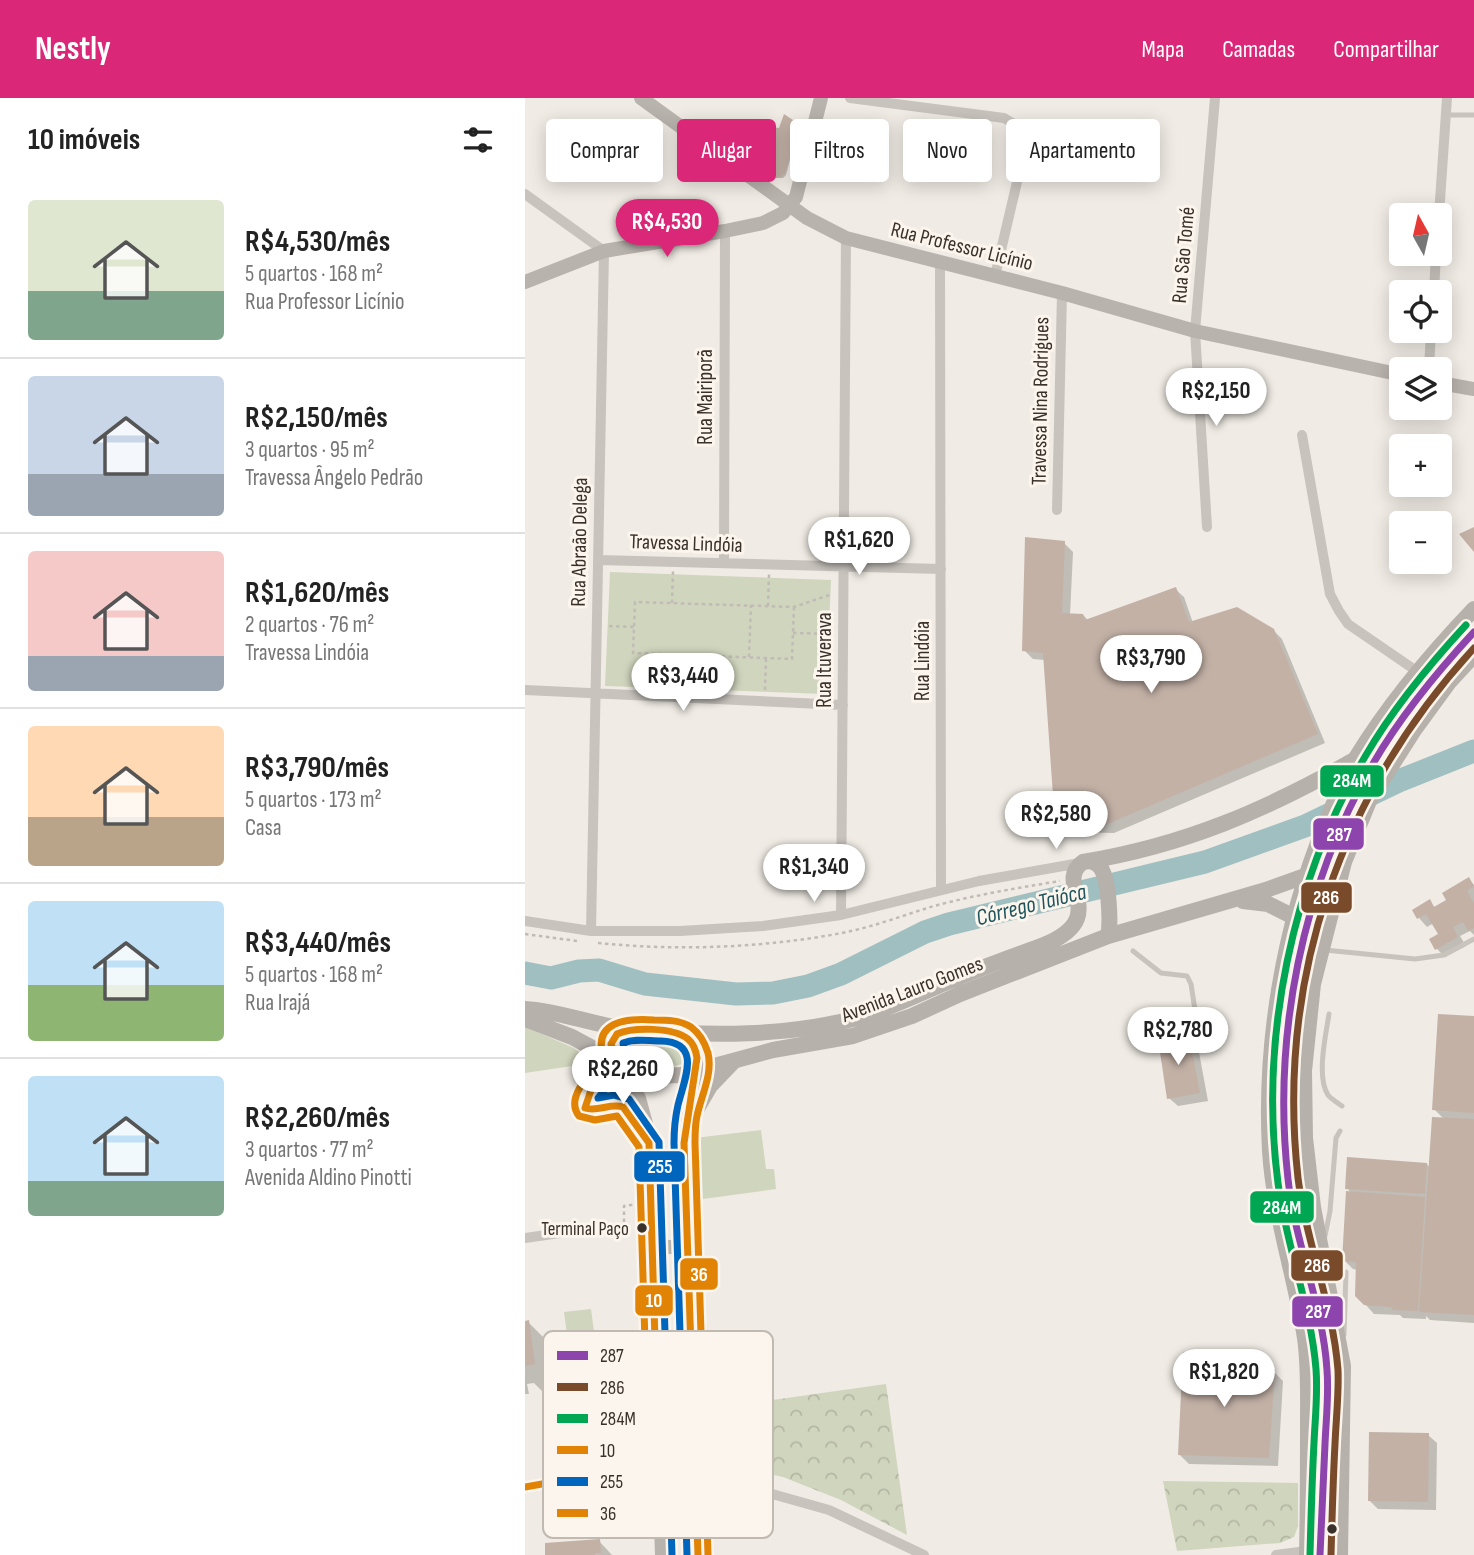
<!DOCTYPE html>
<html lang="pt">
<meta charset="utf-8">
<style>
:root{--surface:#fff;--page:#f6f6f6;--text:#222;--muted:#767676;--line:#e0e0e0;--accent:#db2777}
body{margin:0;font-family:"Sofia Sans Condensed",sans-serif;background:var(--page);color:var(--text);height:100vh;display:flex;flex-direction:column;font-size:26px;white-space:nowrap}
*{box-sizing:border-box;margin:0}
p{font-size:23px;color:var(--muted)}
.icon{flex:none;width:38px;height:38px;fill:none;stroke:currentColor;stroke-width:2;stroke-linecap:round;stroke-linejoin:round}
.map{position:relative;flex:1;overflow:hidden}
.drawer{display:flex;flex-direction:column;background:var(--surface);width:525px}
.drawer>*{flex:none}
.guide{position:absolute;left:21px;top:21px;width:665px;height:63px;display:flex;gap:14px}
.needle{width:46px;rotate:352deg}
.controls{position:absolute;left:864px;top:105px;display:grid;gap:14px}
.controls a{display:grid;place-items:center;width:63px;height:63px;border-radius:7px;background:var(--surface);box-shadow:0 4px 18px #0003;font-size:35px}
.price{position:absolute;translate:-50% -60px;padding:0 16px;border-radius:24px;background:#fff;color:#222;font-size:23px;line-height:46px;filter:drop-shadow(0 2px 4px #0008)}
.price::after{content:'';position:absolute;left:50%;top:42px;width:21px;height:16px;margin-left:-10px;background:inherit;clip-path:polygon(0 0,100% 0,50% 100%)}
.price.selected{background:var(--accent);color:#fff}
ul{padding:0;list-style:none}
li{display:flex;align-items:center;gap:21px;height:175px;padding:0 28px}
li+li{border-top:2px solid var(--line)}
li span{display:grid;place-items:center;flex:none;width:196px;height:140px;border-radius:7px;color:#555}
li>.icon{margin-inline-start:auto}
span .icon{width:84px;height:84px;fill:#fffc;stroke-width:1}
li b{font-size:30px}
h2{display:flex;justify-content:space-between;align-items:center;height:84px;padding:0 28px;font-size:30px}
.chip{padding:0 24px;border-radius:7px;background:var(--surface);box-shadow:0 4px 18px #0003;font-size:24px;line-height:63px}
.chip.selected{background:var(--accent);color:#fff}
header{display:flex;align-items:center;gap:42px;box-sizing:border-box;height:98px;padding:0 35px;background:var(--accent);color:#fff}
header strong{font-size:33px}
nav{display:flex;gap:38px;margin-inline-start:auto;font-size:24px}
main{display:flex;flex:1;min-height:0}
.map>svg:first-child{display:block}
.green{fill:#d0d5be}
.forest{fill:url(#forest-crowns)}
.shadow{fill:#0003}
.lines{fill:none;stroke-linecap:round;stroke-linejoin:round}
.river{stroke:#a0bfc0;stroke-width:23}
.building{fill:#c3b1a6}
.path{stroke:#c1bbb5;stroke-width:2.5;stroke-dasharray:3.5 3.5;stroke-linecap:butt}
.lane{stroke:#c8c3bd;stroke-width:5}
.street{stroke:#c8c3bd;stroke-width:10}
.secondary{stroke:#b9b3ad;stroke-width:14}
.primary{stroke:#b7b1ac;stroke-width:16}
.bus-1-casing{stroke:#fbf5ed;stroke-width:12}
.bus-2-casing{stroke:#fbf5ed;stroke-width:12}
.bus-3-casing{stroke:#fbf5ed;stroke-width:12}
.bus-4-casing{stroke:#fbf5ed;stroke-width:12}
.bus-5-casing{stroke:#fbf5ed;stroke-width:12}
.bus-6-casing{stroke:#fbf5ed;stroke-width:12}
.bus-1{stroke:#8e44ad;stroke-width:7}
.bus-2{stroke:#7a4b2a;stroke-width:7}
.bus-3{stroke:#00a651;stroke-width:7}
.bus-4{stroke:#e18406;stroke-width:7}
.bus-5{stroke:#0065bd;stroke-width:7}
.bus-6{stroke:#e18406;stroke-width:7}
.bus-dot{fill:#3a312a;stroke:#fbf5ed;stroke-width:2.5}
.labels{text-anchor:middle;stroke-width:6;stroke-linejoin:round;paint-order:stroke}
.bus-label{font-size:19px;fill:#3a312a;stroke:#fbf5ed;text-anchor:end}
.street-label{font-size:21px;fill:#3a312a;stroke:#fbf5ed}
.water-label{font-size:23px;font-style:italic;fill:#1f545d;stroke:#fbf5ed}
.key{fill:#fbf5ed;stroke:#c1bab2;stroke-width:2}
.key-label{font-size:19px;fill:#3a312a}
.line-badge{stroke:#fbf5ed;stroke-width:2.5}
.badge-label{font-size:19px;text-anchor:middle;font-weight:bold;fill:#fff}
</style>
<header>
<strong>Nestly</strong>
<nav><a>Mapa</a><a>Camadas</a><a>Compartilhar</a></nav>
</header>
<main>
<section class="drawer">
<h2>10 imóveis<svg class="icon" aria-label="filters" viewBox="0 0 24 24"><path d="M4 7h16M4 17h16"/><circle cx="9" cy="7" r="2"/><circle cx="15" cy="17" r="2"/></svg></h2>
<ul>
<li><span style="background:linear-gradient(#dfe7d0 65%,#7fa58c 0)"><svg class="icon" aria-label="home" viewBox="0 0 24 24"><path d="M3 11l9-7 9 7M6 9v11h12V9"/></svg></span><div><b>R$4,530/mês</b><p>5 quartos · 168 m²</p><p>Rua Professor Licínio</p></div></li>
<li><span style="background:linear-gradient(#c9d6e8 70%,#9aa5b1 0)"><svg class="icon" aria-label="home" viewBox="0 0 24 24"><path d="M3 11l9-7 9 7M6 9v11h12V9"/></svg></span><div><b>R$2,150/mês</b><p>3 quartos · 95 m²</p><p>Travessa Ângelo Pedrão</p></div></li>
<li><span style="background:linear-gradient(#f6c9c9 75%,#9aa5b1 0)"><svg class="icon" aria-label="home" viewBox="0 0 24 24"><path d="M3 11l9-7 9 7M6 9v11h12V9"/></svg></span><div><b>R$1,620/mês</b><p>2 quartos · 76 m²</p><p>Travessa Lindóia</p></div></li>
<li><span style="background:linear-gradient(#ffd9b3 65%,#b9a48a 0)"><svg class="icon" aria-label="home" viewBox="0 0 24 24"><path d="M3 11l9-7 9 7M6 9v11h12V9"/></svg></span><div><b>R$3,790/mês</b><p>5 quartos · 173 m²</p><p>Casa</p></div></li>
<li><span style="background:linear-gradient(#bfe0f5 60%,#8fb573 0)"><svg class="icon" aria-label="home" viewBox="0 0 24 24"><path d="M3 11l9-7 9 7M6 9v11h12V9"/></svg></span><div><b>R$3,440/mês</b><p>5 quartos · 168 m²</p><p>Rua Irajá</p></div></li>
<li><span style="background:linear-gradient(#bfe0f5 75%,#7fa58c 0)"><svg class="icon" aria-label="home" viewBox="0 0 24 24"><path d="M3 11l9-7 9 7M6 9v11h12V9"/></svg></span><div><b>R$2,260/mês</b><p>3 quartos · 77 m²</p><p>Avenida Aldino Pinotti</p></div></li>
</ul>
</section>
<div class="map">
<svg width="949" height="1457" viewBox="0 0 949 1457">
<defs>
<pattern id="forest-crowns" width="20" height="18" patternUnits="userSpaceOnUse" patternTransform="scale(1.75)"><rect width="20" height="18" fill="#d0d5be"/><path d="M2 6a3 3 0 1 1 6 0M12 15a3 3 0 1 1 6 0" fill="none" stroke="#b3b7a3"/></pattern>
</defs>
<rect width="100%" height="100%" fill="#f0ebe4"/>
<path class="green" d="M85 474 306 482 301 596 80 588Z
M0 929 49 950 67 965 0 975Z
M106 942 157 950 162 953C166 982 112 961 101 953V943Z
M236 1032 241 1071H249L251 1091 178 1101 170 1040Z
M66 1211 72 1256 45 1260 39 1214Z"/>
<path class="forest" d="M361 1286 382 1437 316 1402 258 1379 201 1367 197 1309Z
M638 1383 773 1385V1428L769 1439 755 1445 652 1453Z"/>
<path class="shadow" d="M273 28 274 29 261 77 258 80H251L225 62 255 32Z
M539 445 548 454 545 517H558L563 522 650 491 659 499 668 525 748 532 757 541 800 645 589 735 541 734 532 726 520 562 508 561 499 552Z
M943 781 949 787V837L945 833 935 838 941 848 920 859 912 851 915 837 909 825 902 829 894 820 904 804 911 810 923 803Z
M949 920V1225L905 1222 901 1218V1221L878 1220 875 1217 849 1216 840 1206 833 1172 828 1171 819 1162 827 1096 822 1090 902 1066 905 1070 919 1021 909 1011Z
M664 940 673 949 683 1003 653 1008 644 1000Z
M0 1224H3L29 1250 35 1292 18 1294 9 1285 2 1286 4 1296H0Z
M695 1255 704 1264V1275L749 1274 758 1283 753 1368 664 1366 655 1357Z
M903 1337 912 1345 911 1412 853 1411 844 1402Z
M74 1443 87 1457H22Z"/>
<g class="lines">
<path class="river" d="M0 875 26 880 54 873 74 872 120 886 211 896 248 895 283 888 316 876 400 834 424 826 680 764 780 728 876 682 949 653"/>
</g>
<path class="building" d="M259 16 274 26 260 75 253 80H248L223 62 246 29 254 30Z
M949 429V454L934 436Z
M500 439 540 443 537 515 558 516 560 522 651 489 664 524 712 509 749 531 793 636 580 727 530 726 518 555 497 553Z
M944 779 949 788 942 793 949 805V830L943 833 938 824 928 829 933 839 910 852 904 841 913 836 901 816 892 821 887 812 905 801 909 809 921 802 917 795Z
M913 916 949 918V1015L907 1012Z
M664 938 675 995 642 1001 633 941Z
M907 1019 949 1021V1217L894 1214Z
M822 1059 902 1065 900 1096 820 1091Z
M821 1093 900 1099 893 1213 868 1212 866 1209 839 1207 830 1198 831 1164 817 1163Z
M4 1222 10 1266 0 1268V1223Z
M696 1253V1273L750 1272 744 1360 653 1357 658 1254Z
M844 1334 904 1335 903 1404 843 1403Z
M75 1441 76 1455H70V1457H20V1445Z"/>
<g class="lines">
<path class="path" d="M147 505 148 473
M243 508 244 476
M269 509 267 561 108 555 110 504 269 509 307 496
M84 528 109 529
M268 535 307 536
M224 559 226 507
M144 588 146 556
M240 592 241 560
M0 836 52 843
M73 845C153 853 237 850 317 835 348 829 379 817 409 808 450 797 492 790 535 783
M87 1127 99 1126V1108L114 1106"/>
<path class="lane" d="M921 17H949
M801 767C833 679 885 602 949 534
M800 852 890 861 919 857 949 841
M608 853 636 875 662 878 666 886 670 912
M804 916C801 936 791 979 803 997 806 1001 813 1005 817 1008
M89 965 60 1001V1010C73 1016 87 1001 98 1009 107 1015 113 1029 119 1037
M800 1138 805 1113 811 1040 815 1033
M819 1237 821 1174
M795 1457C797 1418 798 1379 800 1340 801 1310 803 1280 799 1250 793 1207 776 1165 769 1121 749 1010 759 883 798 776"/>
<path class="street" d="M325 0 479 20 496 30 499 54 470 178
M0 96 79 153 66 833
M914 117 922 0
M415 166 416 792
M909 194 911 156
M904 271 906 233
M777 337 805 496 814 513 823 526 893 574
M532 412 537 195
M682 429 670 233 690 0
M73 462 416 471
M199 465 200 133
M0 592 318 607
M316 817 321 140
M0 823 66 833H155L238 828 316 817 454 783 555 765
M0 1140 76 1129
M0 1389 46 1380 117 1373 154 1377 233 1392 304 1412 399 1457
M751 1457 782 1453 808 1457"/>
<path class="secondary" d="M116 0 282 120 321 140 537 195 670 233 877 277
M0 184 79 153 200 133 238 125 258 115 271 99 296 0
M915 285 949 291
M91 963 114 1000 123 1033 137 1457
M173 973 162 1015 159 1045 173 1457
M128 1148 162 1150"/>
<path class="primary" d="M566 763C570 765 573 766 575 769 584 780 586 824 583 838
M718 803 743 806 769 819
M0 911C37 913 72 929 109 932 185 938 262 939 336 919 365 910 392 897 420 885 452 871 486 859 519 847 588 818 527 786 558 764 661 747 741 712 831 661
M0 921 47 939 116 976 129 978 156 977 248 952 328 938 387 918 435 896 583 838 741 792 819 764
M152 934C168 941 175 955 173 973
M160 1031 185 988 208 964
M782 1457C783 1413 783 1369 783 1325 783 1297 784 1268 780 1240 770 1177 749 1117 745 1053 739 944 759 828 800 727 809 705 818 681 831 660 864 606 905 557 949 511
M815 1457 818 1268 788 1109 780 1040 779 973 788 886 819 764 844 703 889 632 924 584 949 557"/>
<defs>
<path id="bus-1" d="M795 1457C797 1420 798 1383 800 1346 801 1322 804 1297 802 1272 798 1207 770 1146 763 1081 747 938 777 788 849 664 877 616 912 574 949 534"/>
<path id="bus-2" d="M806 1457C807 1420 808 1383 810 1346 811 1321 814 1296 813 1272 808 1206 781 1145 773 1080 751 882 815 696 949 550"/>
<path id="bus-3" d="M785 1456C786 1419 787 1382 789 1345 790 1321 793 1296 791 1271 786 1208 761 1148 753 1085 734 940 767 782 841 657 869 609 904 567 941 527"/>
<path id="bus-4" d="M0 1389 67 1377 134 1374 124 1045 98 1009C85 1005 73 1014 60 1010L66 992 91 963 86 946 92 936C108 929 148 929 163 941 169 946 171 953 172 960L159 1045 173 1457"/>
<path id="bus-5" d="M147 1457 134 1044 104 1001 89 997 73 1000 101 967 98 945C110 940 123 943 136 943 178 944 159 982 153 1007 150 1020 149 1032 149 1045L162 1457"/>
<path id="bus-6" d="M124 1374 114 1049 92 1018 70 1022 54 1018C39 999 67 974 79 961 66 923 102 920 129 922 142 922 155 922 166 929 174 935 180 945 183 955 188 976 176 998 172 1018 170 1027 170 1036 170 1045L183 1457"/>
</defs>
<use href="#bus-1" class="bus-1-casing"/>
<use href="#bus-2" class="bus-2-casing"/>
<use href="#bus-3" class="bus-3-casing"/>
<use href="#bus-4" class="bus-4-casing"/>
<use href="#bus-5" class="bus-5-casing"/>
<use href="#bus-6" class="bus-6-casing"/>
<use href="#bus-1" class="bus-1"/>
<use href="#bus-2" class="bus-2"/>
<use href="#bus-3" class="bus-3"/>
<use href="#bus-4" class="bus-4"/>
<use href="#bus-5" class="bus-5"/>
<use href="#bus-6" class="bus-6"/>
</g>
<g class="bus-dot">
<circle cx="117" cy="1130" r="6"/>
<circle cx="807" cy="1431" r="6"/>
</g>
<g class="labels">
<g class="bus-label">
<text x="104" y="1137">Terminal Paço</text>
</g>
<g class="street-label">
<text transform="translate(437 148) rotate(14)" y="7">Rua Professor Licínio</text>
<text transform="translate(658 157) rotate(-85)" y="7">Rua São Tomé</text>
<text transform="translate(180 299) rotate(-90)" y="7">Rua Mairiporã</text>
<text transform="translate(515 303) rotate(-89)" y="7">Travessa Nina Rodrigues</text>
<text transform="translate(54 444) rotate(-89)" y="7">Rua Abraão Delega</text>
<text transform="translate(161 445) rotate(2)" y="7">Travessa Lindóia</text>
<text transform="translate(299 562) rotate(-90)" y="7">Rua Ituverava</text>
<text transform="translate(397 563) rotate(-90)" y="7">Rua Lindóia</text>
<text transform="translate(387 891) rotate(-21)" y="7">Avenida Lauro Gomes</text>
</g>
<g class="water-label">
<text transform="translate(506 806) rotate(-14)" y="8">Córrego Taióca</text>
</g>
</g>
<rect x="18" y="1233" width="230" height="207" rx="10" class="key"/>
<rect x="32" y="1253" width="31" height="9" fill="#8e44ad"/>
<rect x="32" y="1285" width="31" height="8" fill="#7a4b2a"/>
<rect x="32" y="1316" width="31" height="9" fill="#00a651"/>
<rect x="32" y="1348" width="31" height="8" fill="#e18406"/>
<rect x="32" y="1379" width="31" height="9" fill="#0065bd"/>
<rect x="32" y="1411" width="31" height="8" fill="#e18406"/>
<g class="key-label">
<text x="75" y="1264">287</text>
<text x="75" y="1296">286</text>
<text x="75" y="1327">284M</text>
<text x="75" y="1359">10</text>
<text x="75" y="1390">255</text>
<text x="75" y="1422">36</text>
</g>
<g class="line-badge">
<rect x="794" y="666" width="66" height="34" rx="7" fill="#00a651"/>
<rect x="787" y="719" width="53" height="34" rx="7" fill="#8e44ad"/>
<rect x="775" y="783" width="53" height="33" rx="7" fill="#7a4b2a"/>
<rect x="108" y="1052" width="53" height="33" rx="7" fill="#0065bd"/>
<rect x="724" y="1092" width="66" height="34" rx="7" fill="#00a651"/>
<rect x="765" y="1151" width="54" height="33" rx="7" fill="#7a4b2a"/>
<rect x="154" y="1159" width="40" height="34" rx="7" fill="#e18406"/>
<rect x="109" y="1186" width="40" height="33" rx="7" fill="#e18406"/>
<rect x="766" y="1197" width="53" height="33" rx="7" fill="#8e44ad"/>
</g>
<g class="badge-label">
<text x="827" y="689">284M</text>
<text x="814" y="743">287</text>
<text x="801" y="806">286</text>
<text x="135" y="1075">255</text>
<text x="757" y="1116">284M</text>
<text x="792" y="1174">286</text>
<text x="174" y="1183">36</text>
<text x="129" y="1209">10</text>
<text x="793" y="1220">287</text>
</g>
</svg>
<div class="controls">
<a><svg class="needle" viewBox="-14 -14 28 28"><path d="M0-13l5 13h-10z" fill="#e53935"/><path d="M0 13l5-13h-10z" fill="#767676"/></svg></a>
<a><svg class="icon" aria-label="locate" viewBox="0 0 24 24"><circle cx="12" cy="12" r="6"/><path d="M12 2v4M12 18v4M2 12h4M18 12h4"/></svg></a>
<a><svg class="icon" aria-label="layers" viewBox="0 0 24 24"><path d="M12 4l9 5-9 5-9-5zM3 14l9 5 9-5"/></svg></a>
<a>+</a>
<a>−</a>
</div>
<b class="price selected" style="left:142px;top:161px">R$4,530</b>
<b class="price" style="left:691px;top:330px">R$2,150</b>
<b class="price" style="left:334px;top:479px">R$1,620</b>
<b class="price" style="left:626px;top:597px">R$3,790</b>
<b class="price" style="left:158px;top:615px">R$3,440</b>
<b class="price" style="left:531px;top:753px">R$2,580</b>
<b class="price" style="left:289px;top:806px">R$1,340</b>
<b class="price" style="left:653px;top:969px">R$2,780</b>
<b class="price" style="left:98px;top:1008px">R$2,260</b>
<b class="price" style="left:699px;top:1311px">R$1,820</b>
<div class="guide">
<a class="chip">Comprar</a>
<a class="chip selected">Alugar</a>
<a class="chip">Filtros</a>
<a class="chip">Novo</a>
<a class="chip">Apartamento</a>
</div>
</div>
</main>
